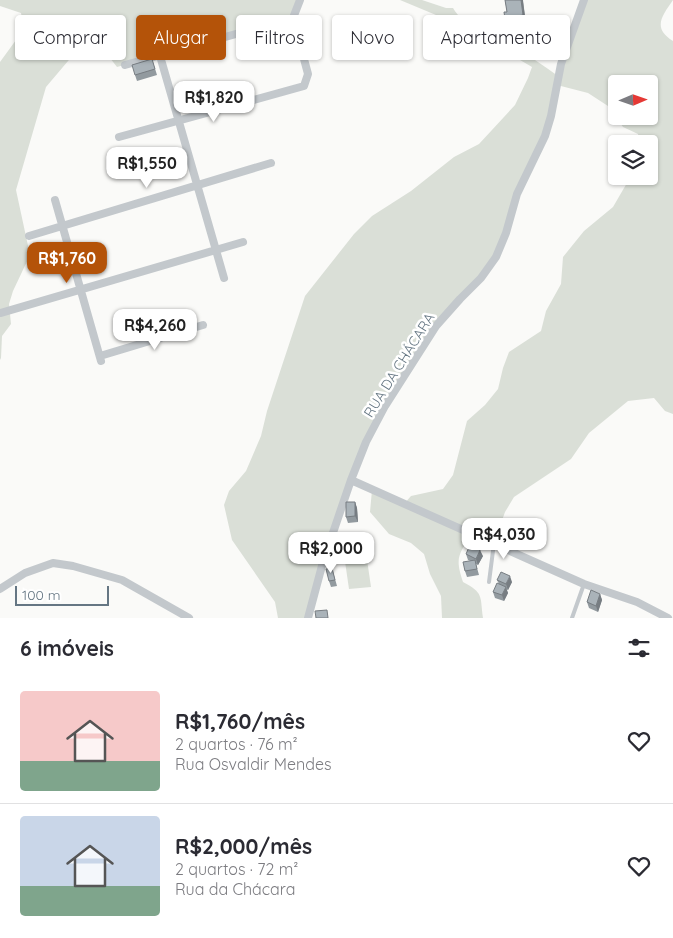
<!DOCTYPE html>
<html lang="pt">
<meta charset="utf-8">
<style>
:root{--surface:#fff;--page:#f2f2f3;--text:#2b2b33;--muted:#7c7c81;--line:#e1e1e2;--accent:#b45309}
body{margin:0;font-family:Quicksand,sans-serif;background:var(--page);color:var(--text);height:100vh;display:flex;flex-direction:column;font-size:19px;white-space:nowrap}
*{box-sizing:border-box;margin:0}
p{font-size:16px;color:var(--muted)}
.icon{flex:none;width:28px;height:28px;fill:none;stroke:currentColor;stroke-width:2;stroke-linecap:round;stroke-linejoin:round}
.map{position:relative;height:618px;overflow:hidden}
.drawer{display:flex;flex-direction:column;background:var(--surface);flex:1}
.drawer>*{flex:none}
.top-card{position:absolute;left:15px;top:15px;width:644px;height:45px;display:flex;gap:10px}
.needle{width:32px;rotate:88deg}
.controls{position:absolute;left:608px;top:75px;display:grid;gap:10px}
.controls a{display:grid;place-items:center;width:50px;height:50px;border-radius:5px;background:var(--surface);box-shadow:0 1px 4px #0004;font-size:25px}
.scale{position:absolute;left:15px;bottom:12px;width:94px;box-sizing:border-box;padding-left:5px;border:2px solid #657683;border-top:0;font-size:14px;line-height:18px;white-space:nowrap;color:#657683;-webkit-text-stroke:4px #fff;paint-order:stroke}
.price{position:absolute;translate:-50% -42px;padding:0 11px;border-radius:10px;background:#fff;color:#222;font-size:16px;line-height:32px;filter:drop-shadow(0 1px 2px #0008)}
.price::after{content:'';position:absolute;left:50%;top:30px;width:15px;height:11px;margin-left:-8px;background:inherit;clip-path:polygon(0 0,100% 0,50% 100%)}
.price.selected{background:var(--accent);color:#fff}
ul{padding:0;list-style:none}
li{display:flex;align-items:center;gap:15px;height:125px;padding:0 20px}
li+li{border-top:1px solid var(--line)}
li span{display:grid;place-items:center;flex:none;width:140px;height:100px;border-radius:5px;color:#555}
li>.icon{margin-inline-start:auto}
span .icon{width:60px;height:60px;fill:#fffc;stroke-width:1}
li b{font-size:21px}
h2{display:flex;justify-content:space-between;align-items:center;height:60px;padding:0 20px;font-size:21px}
.tag{padding:0 18px;border-radius:5px;background:var(--surface);box-shadow:0 1px 4px #0004;font-size:18px;line-height:45px}
.tag.selected{background:var(--accent);color:#fff}
.map>svg:first-child{display:block}
.green{fill:#dadfd7;fill-rule:evenodd}
.lines{fill:none;stroke-linecap:round;stroke-linejoin:round}
.lane{stroke:#c3c8cc;stroke-width:4}
.street{stroke:#c3c8cc;stroke-width:8}
.wall{fill:#929a9f}
.shaded-wall{fill:#777d82}
.building{fill:#aab3b9;stroke:#777d82}
.labels{text-anchor:middle;stroke-width:5;stroke-linejoin:round;paint-order:stroke}
.street-label{font-size:14px;fill:#657683;stroke:#fff}
</style>
<div class="map">
<svg width="673" height="618" viewBox="0 0 673 618">
<rect width="100%" height="100%" fill="#fafaf8"/>
<path class="green" d="M0 0H300L293 18 117 67 110 58 111 29 96 28 46 87 16 190 30 255 13 291 9 304 11 324 2 336 1 358 0 360V62L24 29 21 13 0 6Z
M400 0H422L446 8H453C464 28 491 31 509 43 526 53 542 65 558 76L584 0H673C662 16 652 28 673 41V414L665 411 654 398 628 401 589 433 571 459 514 497 505 512 494 543 472 534C458 555 455 558 463 582 484 593 480 596 483 618H442L441 596 430 574 424 554 411 543 389 534 370 512 372 490 404 504 411 496 443 489 453 475 467 421 485 405 498 389 503 368 509 352 541 331 546 311 561 284 563 257 584 231 613 207 631 176H649V144H640L638 134 623 127 608 106 588 93 557 85 551 116 532 162 496 257 436 326 366 442 308 618H278L275 602 232 540 224 505 229 491 246 471 261 436 267 411 305 296 354 234 372 216 411 191 454 157 479 144 515 105 528 78 532 67 460 25ZM616 84H649V116H616Z
M364 539 371 587 349 589 342 541Z"/>
<g class="lines">
<path class="lane" d="M489 582 494 543
M572 618 584 584"/>
<path class="street" d="M293 18 300 0
M160 56 224 278
M125 65 293 18
M119 137 304 86 308 74 293 18
M55 200 101 361
M29 236 271 163
M1 313 243 242
M100 356 203 325
M351 480 584 584 637 602 668 618
M0 589 25 573 53 563 73 566 122 580 189 618
M308 618 323 562 351 480 366 442 385 406 436 326 460 299 481 278 496 257 506 233 517 194 545 136 551 116 561 64 584 0"/>
</g>
<path class="wall" d="M505 0H523L526 24 521 25V27H520L521 34 511 36 505 19 507 12Z
M152 59 157 75 137 81 135 75Z
M355 502 357 508 358 522 348 523 346 517Z
M466 554 483 556 478 565 476 564 479 575 467 577 465 571 471 561 468 560Z
M332 568 337 586 331 587 329 581Z
M497 580 512 582 508 590 506 589 508 593 504 601 495 598 493 592 499 584Z
M600 594 602 600 598 612 589 608 587 602Z"/>
<path class="shaded-wall" d="M521 0H523V2L526 24 523 15Z
M355 502 357 508 358 522 355 516Z
M480 550 483 556 478 565 476 559Z
M510 576 512 582 508 590 506 584Z
M506 587 508 593 504 601 502 595Z
M600 594 602 600 598 612 596 606Z"/>
<path class="building" d="M505 0H521L523 15 517 16 518 18 505 19 504 12H507Z
M518 22 519 28 509 30 508 24Z
M152 59 155 69 135 75 132 65Z
M346 502H355V516L346 517Z
M470 545 480 550 476 559 466 554Z
M475 560 477 569 465 571 463 562Z
M332 568 335 580 329 581 326 569Z
M501 572 510 576 506 584 497 580Z
M497 583 506 587 502 595 493 592Z
M591 590 600 594 596 606 587 602Z
M327 610 328 618H316L315 611Z"/>
<g class="labels">
<g class="street-label">
<text transform="translate(399 365) rotate(-58)" y="5">RUA DA CHÁCARA</text>
</g>
</g>
</svg>
<div class="controls">
<a><svg class="needle" viewBox="-14 -14 28 28"><path d="M0-13l5 13h-10z" fill="#e53935"/><path d="M0 13l5-13h-10z" fill="#7c7c81"/></svg></a>
<a><svg class="icon" aria-label="layers" viewBox="0 0 24 24"><path d="M12 4l9 5-9 5-9-5zM3 14l9 5 9-5"/></svg></a>
</div>
<div class="scale">100 m</div>
<b class="price" style="left:214px;top:123px">R$1,820</b>
<b class="price" style="left:147px;top:189px">R$1,550</b>
<b class="price selected" style="left:67px;top:284px">R$1,760</b>
<b class="price" style="left:155px;top:351px">R$4,260</b>
<b class="price" style="left:504px;top:560px">R$4,030</b>
<b class="price" style="left:331px;top:574px">R$2,000</b>
<div class="top-card">
<a class="tag">Comprar</a>
<a class="tag selected">Alugar</a>
<a class="tag">Filtros</a>
<a class="tag">Novo</a>
<a class="tag">Apartamento</a>
</div>
</div>
<section class="drawer">
<h2>6 imóveis<svg class="icon" aria-label="filters" viewBox="0 0 24 24"><path d="M4 7h16M4 17h16"/><circle cx="9" cy="7" r="2"/><circle cx="15" cy="17" r="2"/></svg></h2>
<ul>
<li><span style="background:linear-gradient(#f6c9c9 70%,#7fa58c 0)"><svg class="icon" aria-label="home" viewBox="0 0 24 24"><path d="M3 11l9-7 9 7M6 9v11h12V9"/></svg></span><div><b>R$1,760/mês</b><p>2 quartos · 76 m²</p><p>Rua Osvaldir Mendes</p></div><svg class="icon" aria-label="heart" viewBox="0 0 24 24"><path d="M12 20l-8-8c-3-5 5-10 8-4 3-6 11-1 8 4z"/></svg></li>
<li><span style="background:linear-gradient(#c9d6e8 70%,#7fa58c 0)"><svg class="icon" aria-label="home" viewBox="0 0 24 24"><path d="M3 11l9-7 9 7M6 9v11h12V9"/></svg></span><div><b>R$2,000/mês</b><p>2 quartos · 72 m²</p><p>Rua da Chácara</p></div><svg class="icon" aria-label="heart" viewBox="0 0 24 24"><path d="M12 20l-8-8c-3-5 5-10 8-4 3-6 11-1 8 4z"/></svg></li>
</ul>
</section>
